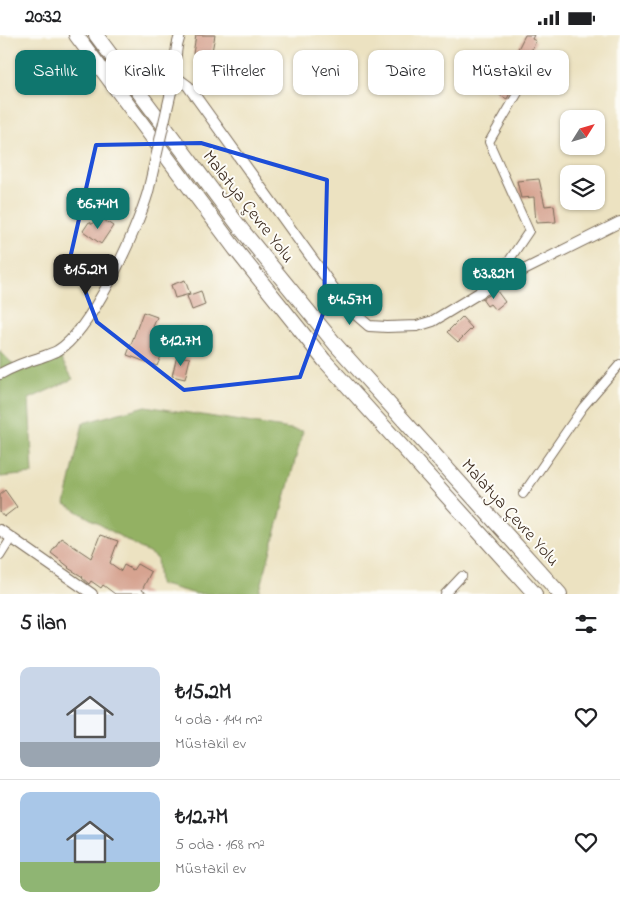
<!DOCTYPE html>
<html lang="tr">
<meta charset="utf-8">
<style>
:root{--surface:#fff;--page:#f6f6f6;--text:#202124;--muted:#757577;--line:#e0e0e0;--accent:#0f766e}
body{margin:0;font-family:"Indie Flower",sans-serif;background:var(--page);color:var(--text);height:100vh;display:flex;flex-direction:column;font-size:19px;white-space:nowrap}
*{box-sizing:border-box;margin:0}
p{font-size:16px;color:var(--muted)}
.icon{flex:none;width:28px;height:28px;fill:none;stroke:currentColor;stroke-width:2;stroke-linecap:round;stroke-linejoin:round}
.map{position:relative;height:559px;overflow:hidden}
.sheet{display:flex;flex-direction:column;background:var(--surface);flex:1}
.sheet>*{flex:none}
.banner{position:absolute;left:15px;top:15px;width:590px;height:45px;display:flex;gap:10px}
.needle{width:32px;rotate:53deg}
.controls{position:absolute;left:560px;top:75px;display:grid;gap:10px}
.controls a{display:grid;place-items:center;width:45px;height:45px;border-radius:10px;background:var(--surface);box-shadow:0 1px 4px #0004;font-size:25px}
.price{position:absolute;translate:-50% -42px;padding:0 11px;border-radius:10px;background:var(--accent);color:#fff;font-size:16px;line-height:32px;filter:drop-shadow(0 1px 2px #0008)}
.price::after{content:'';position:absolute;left:50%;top:30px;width:15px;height:11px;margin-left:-8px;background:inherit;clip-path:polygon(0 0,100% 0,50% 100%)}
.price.active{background:#222;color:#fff}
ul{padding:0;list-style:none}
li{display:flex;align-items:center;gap:15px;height:125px;padding:0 20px}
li+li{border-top:1px solid var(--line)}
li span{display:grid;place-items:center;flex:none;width:140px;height:100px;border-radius:10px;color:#555}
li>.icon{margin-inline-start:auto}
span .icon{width:60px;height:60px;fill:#fffc;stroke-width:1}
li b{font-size:21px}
h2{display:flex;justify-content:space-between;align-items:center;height:60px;padding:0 20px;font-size:21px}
.pill{padding:0 18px;border-radius:10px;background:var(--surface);box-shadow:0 1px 4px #0004;font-size:18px;line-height:45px}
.pill.active{background:var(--accent);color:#fff}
.status{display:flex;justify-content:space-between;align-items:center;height:35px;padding:0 25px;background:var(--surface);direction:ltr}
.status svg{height:14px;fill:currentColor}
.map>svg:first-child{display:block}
.forest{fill:#93b163;stroke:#676e40}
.building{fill:#d6a390}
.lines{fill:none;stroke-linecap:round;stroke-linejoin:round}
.street-casing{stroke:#796a57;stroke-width:10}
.secondary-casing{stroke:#796a57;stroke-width:12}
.highway-casing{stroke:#796a57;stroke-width:16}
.street{stroke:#fff;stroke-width:8}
.secondary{stroke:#fff;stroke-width:10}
.highway{stroke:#fff;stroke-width:14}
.secondary-bridge-casing{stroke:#796a57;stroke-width:12;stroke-linecap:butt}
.secondary-bridge{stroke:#fff;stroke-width:10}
.marked{fill:none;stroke:#1d4ed8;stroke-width:4;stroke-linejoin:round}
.labels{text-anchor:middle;stroke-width:4;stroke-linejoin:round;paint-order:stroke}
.street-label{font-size:18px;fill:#3b2a1e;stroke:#fdfcf7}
</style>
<div class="status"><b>20:32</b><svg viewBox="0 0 49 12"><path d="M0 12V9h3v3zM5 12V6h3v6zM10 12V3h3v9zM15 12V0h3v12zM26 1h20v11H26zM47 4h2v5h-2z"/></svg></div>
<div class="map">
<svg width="620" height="559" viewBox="0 0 620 559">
<rect width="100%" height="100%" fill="#fdfcf7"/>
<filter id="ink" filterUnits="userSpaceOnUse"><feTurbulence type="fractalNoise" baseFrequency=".02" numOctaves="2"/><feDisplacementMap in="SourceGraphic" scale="10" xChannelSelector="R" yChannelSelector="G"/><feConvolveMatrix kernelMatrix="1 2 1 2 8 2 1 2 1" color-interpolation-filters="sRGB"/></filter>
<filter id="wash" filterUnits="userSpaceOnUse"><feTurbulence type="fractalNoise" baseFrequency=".0096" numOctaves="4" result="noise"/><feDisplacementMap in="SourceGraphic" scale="20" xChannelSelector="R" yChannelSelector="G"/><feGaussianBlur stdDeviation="1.12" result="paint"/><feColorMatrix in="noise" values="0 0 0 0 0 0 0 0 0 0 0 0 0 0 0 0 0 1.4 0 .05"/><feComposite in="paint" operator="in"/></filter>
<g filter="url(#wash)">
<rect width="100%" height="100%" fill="#ece2c1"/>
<path class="forest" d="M0 316 15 331 57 317 73 344 29 364 33 439 0 442Z
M145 371 303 396 259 559H196L159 549 157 523 65 469 83 388Z"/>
<g id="blocks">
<path class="building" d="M196 0H215L211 22 208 21 207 30 195 29V19H193Z
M525 0H534L532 4 536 6 507 64 496 58Z
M539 144 545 171 554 170 556 187 536 188 534 162 521 163 517 146Z
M98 181 113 191 101 209 83 196 89 187 93 189Z
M185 245 190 259 175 263 171 250Z
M201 256 205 270 192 275 187 261Z
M497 256 505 267 495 275 490 269 487 271 482 264Z
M143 277 157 282 153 292 170 299 157 331 127 320Z
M462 282 472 293 458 307 447 297Z
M177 321 190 323 185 344 172 341Z
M5 455 17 472 4 482 0 477V459Z
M100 500 118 506 110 528 121 536 124 530 133 535 137 529 151 537 142 555 148 559H115L103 550 101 553 91 546 89 549 82 543 83 542 68 533 69 532 51 518 61 503 91 523Z"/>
</g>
</g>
<g filter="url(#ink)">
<use href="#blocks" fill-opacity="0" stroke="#796a57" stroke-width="1"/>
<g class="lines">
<defs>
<path id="street" d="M480 255 508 227 529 196 489 107 533 32
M523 459 583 372 620 329
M0 521 12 502
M445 559 462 541"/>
<path id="secondary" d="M173 40 188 51 347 272 369 291 387 292 417 291 433 286 484 255 620 187
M171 57 177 11 180 0
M0 339C13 332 25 327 39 323 44 321 51 319 57 316 91 297 137 195 148 157
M0 495 92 559"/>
<path id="highway" d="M76 0 236 215 324 325 535 559
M96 0 242 195 336 310 560 559"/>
</defs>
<use href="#street" class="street-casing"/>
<use href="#secondary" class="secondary-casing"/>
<use href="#highway" class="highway-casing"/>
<use href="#street" class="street"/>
<use href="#secondary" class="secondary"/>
<use href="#highway" class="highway"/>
<defs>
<path id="secondary-bridge" d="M148 157 171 57"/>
</defs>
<use href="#secondary-bridge" class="secondary-bridge-casing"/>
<use href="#secondary-bridge" class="secondary-bridge"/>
</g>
</g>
<path class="marked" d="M201 108 327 145 324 276 300 342 184 355 97 287 71 219 96 110Z"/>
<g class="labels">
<g class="street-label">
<text transform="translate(249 171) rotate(52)" y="6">Malatya Çevre Yolu</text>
<text transform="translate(511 477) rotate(48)" y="6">Malatya Çevre Yolu</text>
</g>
</g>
</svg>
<div class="controls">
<a><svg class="needle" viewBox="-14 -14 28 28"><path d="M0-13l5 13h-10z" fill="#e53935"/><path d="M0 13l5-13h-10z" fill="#757577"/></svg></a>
<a><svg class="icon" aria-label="layers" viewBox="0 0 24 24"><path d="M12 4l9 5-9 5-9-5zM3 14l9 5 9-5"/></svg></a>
</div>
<b class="price" style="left:98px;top:195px">₺6.74M</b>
<b class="price active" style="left:86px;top:261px">₺15.2M</b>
<b class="price" style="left:494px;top:265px">₺3.82M</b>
<b class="price" style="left:350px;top:291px">₺4.57M</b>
<b class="price" style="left:181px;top:332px">₺12.7M</b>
<div class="banner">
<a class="pill active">Satılık</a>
<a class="pill">Kiralık</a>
<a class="pill">Filtreler</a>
<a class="pill">Yeni</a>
<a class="pill">Daire</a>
<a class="pill">Müstakil ev</a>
</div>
</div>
<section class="sheet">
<h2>5 ilan<svg class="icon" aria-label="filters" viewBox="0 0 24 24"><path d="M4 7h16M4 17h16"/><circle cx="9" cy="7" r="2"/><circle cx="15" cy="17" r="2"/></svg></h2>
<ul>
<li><span style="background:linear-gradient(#c9d6e8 75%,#9aa5b1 0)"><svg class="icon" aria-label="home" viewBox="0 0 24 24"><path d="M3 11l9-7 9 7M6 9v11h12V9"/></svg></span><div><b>₺15.2M</b><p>4 oda · 144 m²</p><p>Müstakil ev</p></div><svg class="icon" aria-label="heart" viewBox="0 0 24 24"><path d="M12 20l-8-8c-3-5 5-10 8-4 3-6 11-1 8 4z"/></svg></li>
<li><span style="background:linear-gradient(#a9c7e8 70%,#8fb573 0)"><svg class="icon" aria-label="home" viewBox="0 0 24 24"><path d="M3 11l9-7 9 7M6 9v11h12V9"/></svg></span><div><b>₺12.7M</b><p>5 oda · 168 m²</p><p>Müstakil ev</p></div><svg class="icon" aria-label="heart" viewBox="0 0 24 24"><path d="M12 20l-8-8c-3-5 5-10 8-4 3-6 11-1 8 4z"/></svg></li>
</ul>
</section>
